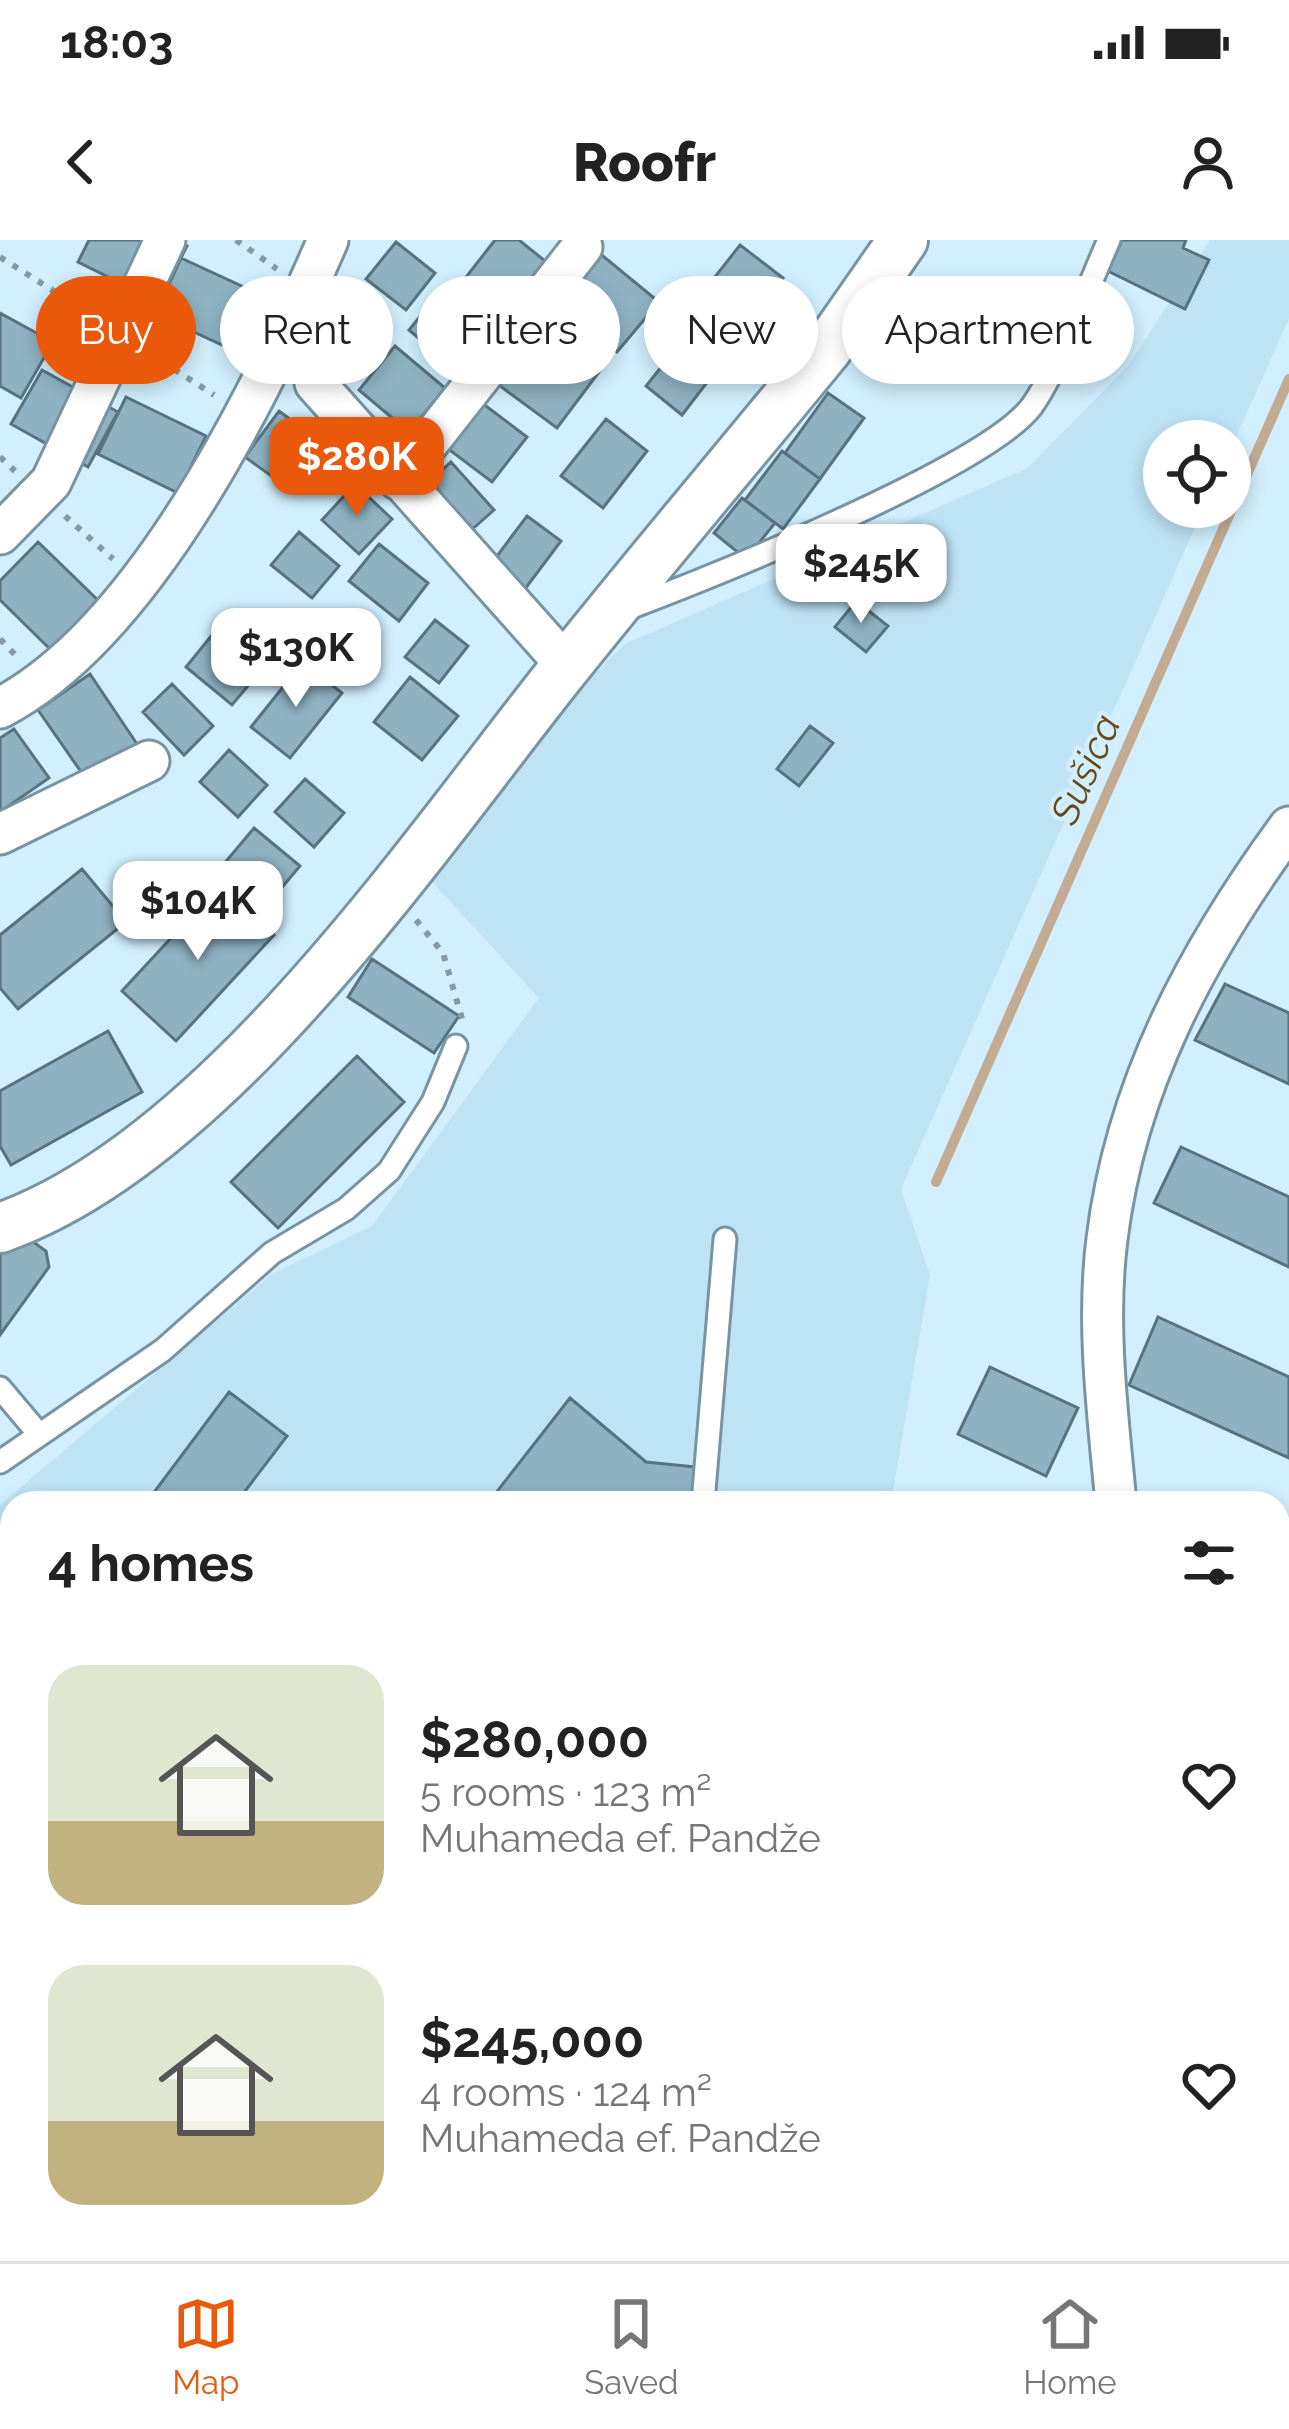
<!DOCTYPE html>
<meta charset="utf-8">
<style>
:root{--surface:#fff;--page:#f6f6f6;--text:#222;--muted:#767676;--line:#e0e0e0;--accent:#ea580c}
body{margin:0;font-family:Raleway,sans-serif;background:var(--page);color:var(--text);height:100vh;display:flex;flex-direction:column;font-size:45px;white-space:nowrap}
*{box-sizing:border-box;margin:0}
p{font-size:39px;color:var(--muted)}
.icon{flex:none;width:66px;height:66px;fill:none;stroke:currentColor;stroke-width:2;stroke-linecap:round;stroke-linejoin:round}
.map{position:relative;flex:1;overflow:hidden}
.details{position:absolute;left:0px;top:1251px;width:1290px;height:771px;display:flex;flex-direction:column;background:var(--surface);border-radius:36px 36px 0 0;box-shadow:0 6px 18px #0003}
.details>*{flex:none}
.top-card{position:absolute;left:36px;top:36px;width:1218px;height:108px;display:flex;gap:24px}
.fabs{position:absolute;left:1143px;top:180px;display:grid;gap:24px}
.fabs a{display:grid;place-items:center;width:108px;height:108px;border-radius:50%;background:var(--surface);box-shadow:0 6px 18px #0003;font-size:60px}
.price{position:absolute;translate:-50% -102px;padding:0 27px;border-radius:24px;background:#fff;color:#222;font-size:39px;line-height:78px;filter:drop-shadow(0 3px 6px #0008)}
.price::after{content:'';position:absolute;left:50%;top:72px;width:36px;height:27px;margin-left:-18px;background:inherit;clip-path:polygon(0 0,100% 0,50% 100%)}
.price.current{background:var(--accent);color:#fff}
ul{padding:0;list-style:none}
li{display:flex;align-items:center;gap:36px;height:300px;padding:0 48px}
li span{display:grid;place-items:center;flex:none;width:336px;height:240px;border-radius:36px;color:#555}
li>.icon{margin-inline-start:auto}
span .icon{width:144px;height:144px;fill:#fffc;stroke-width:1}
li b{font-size:51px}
h2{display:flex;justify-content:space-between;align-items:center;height:144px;padding:0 48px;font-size:51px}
.pill{padding:0 42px;border-radius:54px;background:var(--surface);box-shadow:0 6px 18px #0003;font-size:42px;line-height:108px}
.pill.current{background:var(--accent);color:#fff}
.status{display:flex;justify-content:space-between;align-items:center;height:84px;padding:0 60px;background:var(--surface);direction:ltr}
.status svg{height:33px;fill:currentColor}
header{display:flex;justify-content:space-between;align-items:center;height:156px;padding:0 48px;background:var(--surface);font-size:54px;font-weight:800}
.tab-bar{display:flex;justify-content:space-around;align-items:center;height:168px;border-top:3px solid var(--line);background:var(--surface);font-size:33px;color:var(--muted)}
.tab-bar a{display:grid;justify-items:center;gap:6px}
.tab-bar .current{color:var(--accent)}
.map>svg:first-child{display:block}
.built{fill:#bde3f5}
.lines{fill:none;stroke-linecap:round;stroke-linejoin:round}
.stream{stroke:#c2ab90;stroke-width:10}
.building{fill:#8eb2c2;stroke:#577380;stroke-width:3}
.service-casing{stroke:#7894a2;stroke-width:27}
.minor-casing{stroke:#7894a2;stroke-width:45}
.tertiary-casing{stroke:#7894a2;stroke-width:54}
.path{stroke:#8399a4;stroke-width:6;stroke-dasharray:6 9;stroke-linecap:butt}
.service{stroke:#fff;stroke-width:21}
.minor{stroke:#fff;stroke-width:39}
.tertiary{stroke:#fff;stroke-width:48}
.labels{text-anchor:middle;stroke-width:9;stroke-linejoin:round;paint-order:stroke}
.water-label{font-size:39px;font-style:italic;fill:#69481a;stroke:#d1effe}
</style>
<div class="status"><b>18:03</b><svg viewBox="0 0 49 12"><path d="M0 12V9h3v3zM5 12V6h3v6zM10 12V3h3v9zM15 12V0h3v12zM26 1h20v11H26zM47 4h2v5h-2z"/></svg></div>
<header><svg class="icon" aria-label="back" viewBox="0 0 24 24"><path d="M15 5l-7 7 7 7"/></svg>Roofr<svg class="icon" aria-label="person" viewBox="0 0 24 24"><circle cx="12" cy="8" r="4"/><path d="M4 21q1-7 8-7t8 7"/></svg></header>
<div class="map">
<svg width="1289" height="2021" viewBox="0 0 1289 2021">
<rect width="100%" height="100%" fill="#d1effe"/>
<path class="built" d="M1210 0H1289V79L1230 210V201H1164V267H1204L901 949 930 1035 891 1263H12V2010H626L624 2015 602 2021H0V1265L272 1034 372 986 539 758 423 632 586 442 625 404 1028 228 1128 126Z"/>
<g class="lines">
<path class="stream" d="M936 942 1289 139"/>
</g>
<path class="building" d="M89 0H175L187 6 159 62 78 22Z
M495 0H519L550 25 508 78 463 41Z
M1122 0H1186L1183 8 1209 20 1185 69 1108 31Z
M396 2 435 33 406 70 366 39Z
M740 5 783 38 753 75 711 42Z
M598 12 659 62 617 112 556 63Z
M181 18 272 60 246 116 155 74Z
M440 52 491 94 459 132 409 90Z
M345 62 384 94 351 133 312 101Z
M0 73 53 102 21 158 0 146Z
M539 76 605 124 557 188 492 140Z
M690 91 725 119 682 175 646 146Z
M395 106 445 148 409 192 359 150Z
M42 130 118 172 88 227 11 184Z
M828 153 864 178 820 239 785 213Z
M126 157 206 196 178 253 98 214Z
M482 163 527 197 492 242 447 208Z
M279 171 321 202 288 248 245 217Z
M606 179 647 211 603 268 561 236Z
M782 211 820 239 783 289 745 260Z
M451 222 494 270 468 293 425 246Z
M355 244 392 279 359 314 322 280Z
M742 258 775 283 746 319 714 293Z
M527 276 561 301 519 357 485 332Z
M299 292 339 326 312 358 271 325Z
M38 302 103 365 55 414 0 360V341Z
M379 304 428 343 399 381 349 341Z
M856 361 888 386 866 412 835 387Z
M230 373 276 412 232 465 186 427Z
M435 380 468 406 439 443 405 417Z
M303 422 342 453 290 518 251 487Z
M90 434 137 504 86 539 38 470Z
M410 437 458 476 422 520 374 482Z
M172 444 213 486 184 515 143 472Z
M810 486 833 503 799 546 777 529Z
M14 489 49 538 0 572V498Z
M229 510 267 545 238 577 200 542Z
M305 539 344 573 314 607 275 572Z
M254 588 300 626 268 664 222 626Z
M82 629 126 682 18 769 0 748V695Z
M220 645 274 695 176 801 122 751Z
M372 719 459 776 434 813 348 757Z
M1225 744 1289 773V844L1195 800Z
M108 791 142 852 11 925 0 906V851Z
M357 816 404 862 278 988 231 942Z
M1181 907 1289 957V1027L1154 963Z
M29 999 46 1011 49 1027 0 1095V1006Z
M1158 1077 1289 1137V1218L1129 1145Z
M990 1127 1078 1168 1046 1236 958 1194Z
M229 1152 287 1196 236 1263H146Z
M570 1158 646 1222 706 1228 701 1263H488Z
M1278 1322 1289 1327V1371L1278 1396Z
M1289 1695V1846L1281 1863 1278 1718Z
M12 1915V1989L0 2005V1928Z"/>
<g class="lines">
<defs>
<path id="service" d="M624 370C706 339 986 228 1032 166 1058 130 1089 44 1109 0
M0 1148 38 1193
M0 1222 163 1110 272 1013 346 969 389 931 433 862 456 806
M703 1263 725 999
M0 1570 12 1551
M0 1917 12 1903
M197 2010 207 2021
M368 2010 382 2021
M1092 2010 1093 2021
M95 2021 106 2010
M484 2021 491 2010
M507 2021 528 2010
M912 2021 961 2011 1060 2021"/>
<path id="minor" d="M315 143 567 426
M399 240 582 7
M0 294 51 242 165 0
M0 468C147 391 264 148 328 0
M0 594 149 521
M1116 1263C1108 1177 1096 1085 1107 999 1126 844 1198 711 1289 587
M1278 1579 1289 1508
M1278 1916 1289 1892"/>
<path id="tertiary" d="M0 988C214 913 417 615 556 439 644 328 737 219 827 109L903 0"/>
</defs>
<use href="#service" class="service-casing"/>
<use href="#minor" class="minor-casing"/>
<use href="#tertiary" class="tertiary-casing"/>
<path class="path" d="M236 0 277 29
M0 17 93 76
M149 113 214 155
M0 217 15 231
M65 276 113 319
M0 399 18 418
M416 680 443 713 462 779"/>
<use href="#service" class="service"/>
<use href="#minor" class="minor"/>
<use href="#tertiary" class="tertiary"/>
</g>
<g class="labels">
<g class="water-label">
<text transform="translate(1085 529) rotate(-66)" y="14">Sušica</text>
</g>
</g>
</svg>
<div class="fabs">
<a><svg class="icon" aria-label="locate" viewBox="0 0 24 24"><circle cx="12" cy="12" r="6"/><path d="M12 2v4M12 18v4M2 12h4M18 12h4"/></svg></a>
</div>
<b class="price current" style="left:357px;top:279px">$280K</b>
<b class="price" style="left:861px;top:386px">$245K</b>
<b class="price" style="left:296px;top:470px">$130K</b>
<b class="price" style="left:198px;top:723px">$104K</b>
<div class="top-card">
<a class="pill current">Buy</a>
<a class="pill">Rent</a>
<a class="pill">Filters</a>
<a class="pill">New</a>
<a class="pill">Apartment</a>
</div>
<section class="details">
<h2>4 homes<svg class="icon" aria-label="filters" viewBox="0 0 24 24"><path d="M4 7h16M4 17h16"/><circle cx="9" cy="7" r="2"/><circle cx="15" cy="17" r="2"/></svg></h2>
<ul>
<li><span style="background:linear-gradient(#dfe7d0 65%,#c2b280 0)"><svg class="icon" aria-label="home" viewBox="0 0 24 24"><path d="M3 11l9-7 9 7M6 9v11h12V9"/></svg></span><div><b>$280,000</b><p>5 rooms · 123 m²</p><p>Muhameda ef. Pandže</p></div><svg class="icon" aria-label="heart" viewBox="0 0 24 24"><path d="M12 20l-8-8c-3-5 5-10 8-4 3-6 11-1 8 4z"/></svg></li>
<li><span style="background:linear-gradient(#dfe7d0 65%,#c2b280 0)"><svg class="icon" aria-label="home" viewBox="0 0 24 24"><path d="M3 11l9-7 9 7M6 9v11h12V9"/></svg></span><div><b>$245,000</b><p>4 rooms · 124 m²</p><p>Muhameda ef. Pandže</p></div><svg class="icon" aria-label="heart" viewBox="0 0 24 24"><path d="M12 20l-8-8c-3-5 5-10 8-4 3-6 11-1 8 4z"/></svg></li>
</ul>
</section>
</div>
<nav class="tab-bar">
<a class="current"><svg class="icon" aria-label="map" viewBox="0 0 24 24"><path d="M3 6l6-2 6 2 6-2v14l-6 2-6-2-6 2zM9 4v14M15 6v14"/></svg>Map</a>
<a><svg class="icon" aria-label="saved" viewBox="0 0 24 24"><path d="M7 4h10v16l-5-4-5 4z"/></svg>Saved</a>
<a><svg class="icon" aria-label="home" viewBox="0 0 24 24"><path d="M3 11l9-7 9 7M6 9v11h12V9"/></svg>Home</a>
</nav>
